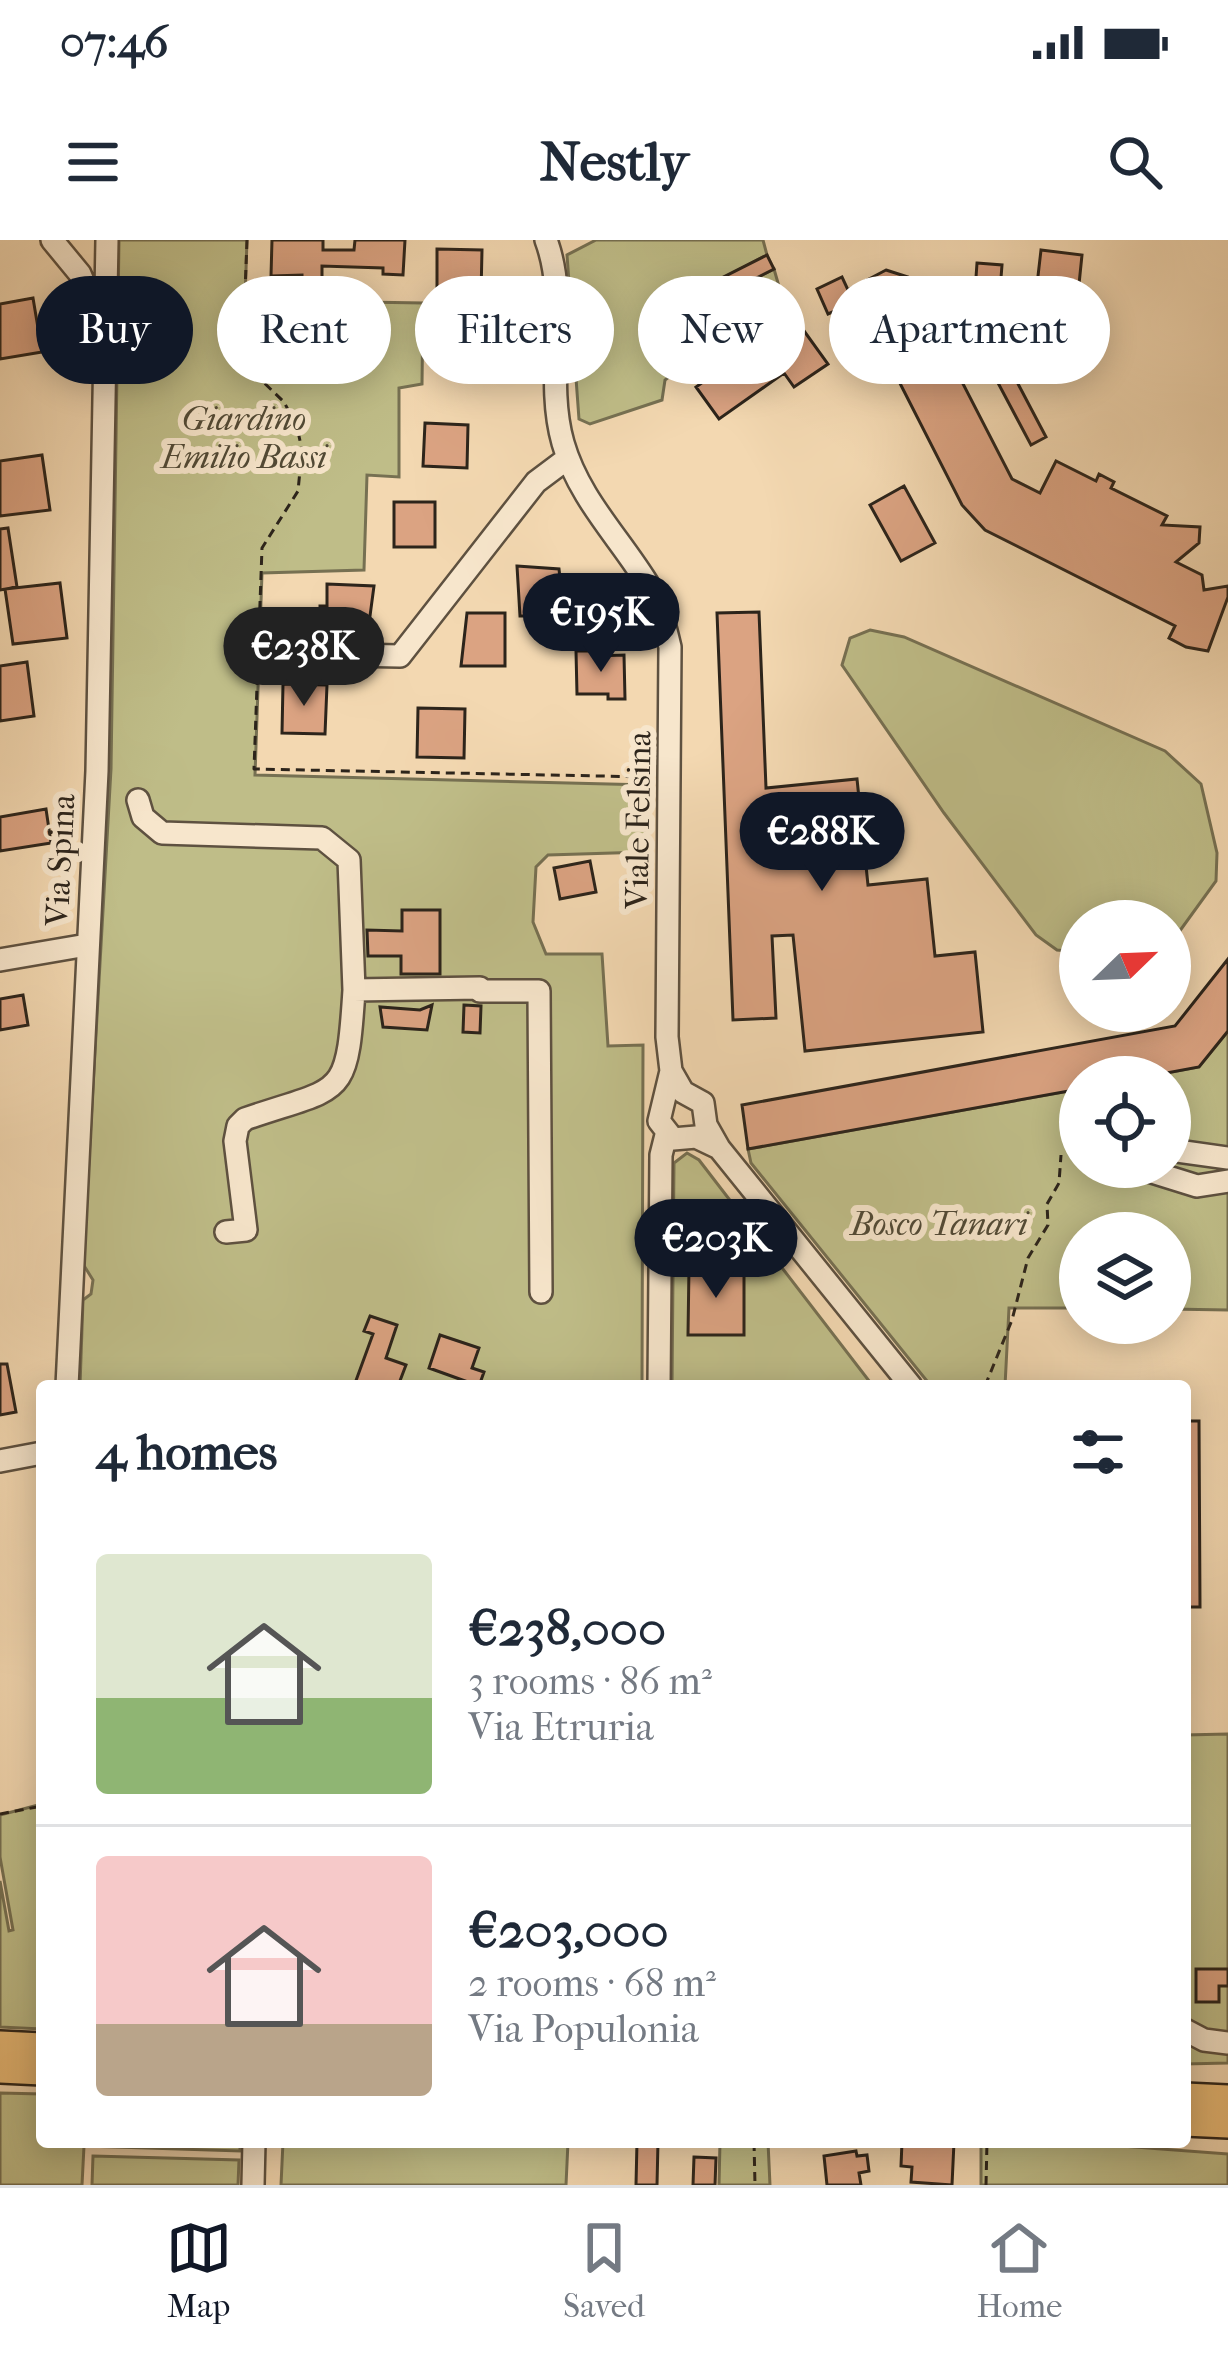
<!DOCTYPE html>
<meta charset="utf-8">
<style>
:root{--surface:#fff;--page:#f2f2f3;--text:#1f2937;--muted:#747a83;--line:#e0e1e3;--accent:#111827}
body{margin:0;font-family:"IM FELL French Canon",serif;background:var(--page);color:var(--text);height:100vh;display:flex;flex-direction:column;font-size:45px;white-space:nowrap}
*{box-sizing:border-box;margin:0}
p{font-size:39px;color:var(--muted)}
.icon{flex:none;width:66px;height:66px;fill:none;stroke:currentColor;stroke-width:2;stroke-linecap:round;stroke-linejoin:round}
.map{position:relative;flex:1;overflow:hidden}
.details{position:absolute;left:36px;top:1140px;width:1155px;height:768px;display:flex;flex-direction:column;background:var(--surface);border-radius:12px;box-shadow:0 6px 30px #0003}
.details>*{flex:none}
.hud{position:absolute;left:36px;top:36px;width:1158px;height:108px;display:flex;gap:24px}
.needle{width:78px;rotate:67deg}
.tools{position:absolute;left:1059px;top:660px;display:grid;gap:24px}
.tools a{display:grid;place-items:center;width:132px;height:132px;border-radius:50%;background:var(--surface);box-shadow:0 6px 30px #0003;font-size:60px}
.price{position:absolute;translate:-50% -102px;padding:0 27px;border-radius:42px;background:var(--accent);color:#fff;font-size:39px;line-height:78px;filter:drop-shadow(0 3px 6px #0008)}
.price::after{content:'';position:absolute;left:50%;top:72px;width:36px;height:27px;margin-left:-18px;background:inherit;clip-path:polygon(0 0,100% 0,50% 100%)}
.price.selected{background:#222;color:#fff}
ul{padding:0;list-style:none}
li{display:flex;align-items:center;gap:36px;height:300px;padding:0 60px}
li+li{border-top:3px solid var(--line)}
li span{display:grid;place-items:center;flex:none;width:336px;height:240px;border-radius:12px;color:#555}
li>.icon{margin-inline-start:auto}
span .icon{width:144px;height:144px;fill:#fffc;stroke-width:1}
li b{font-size:51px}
h2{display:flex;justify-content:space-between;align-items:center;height:144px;padding:0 60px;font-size:51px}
.pill{padding:0 42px;border-radius:54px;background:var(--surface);box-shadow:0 6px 30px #0003;font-size:42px;line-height:108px}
.pill.selected{background:var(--accent);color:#fff}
.status{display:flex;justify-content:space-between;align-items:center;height:84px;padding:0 60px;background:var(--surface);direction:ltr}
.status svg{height:33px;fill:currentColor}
header{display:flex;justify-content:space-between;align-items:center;height:156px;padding:0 60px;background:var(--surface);font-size:54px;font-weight:800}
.dock{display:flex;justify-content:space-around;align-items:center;height:168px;border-top:3px solid var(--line);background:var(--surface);font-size:33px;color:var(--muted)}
.dock a{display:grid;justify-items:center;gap:6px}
.dock .selected{color:var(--accent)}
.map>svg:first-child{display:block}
.green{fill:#bfbd88;stroke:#767052;stroke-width:3}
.building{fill:#dba382;stroke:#2c241b;stroke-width:3}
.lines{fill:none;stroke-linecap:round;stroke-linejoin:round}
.minor-casing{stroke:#5e5140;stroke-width:26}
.major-casing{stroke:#2c241b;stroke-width:32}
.path{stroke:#2c241b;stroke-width:3;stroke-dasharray:9 6;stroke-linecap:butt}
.minor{stroke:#f7e6cc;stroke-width:21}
.major{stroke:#eabc78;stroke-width:27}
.labels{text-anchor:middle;stroke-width:12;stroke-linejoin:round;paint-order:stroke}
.park-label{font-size:33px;font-style:italic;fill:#514a36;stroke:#f7e6cc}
.street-label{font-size:33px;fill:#2c241b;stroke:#f7e6cc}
</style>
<div class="status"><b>07:46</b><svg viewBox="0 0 49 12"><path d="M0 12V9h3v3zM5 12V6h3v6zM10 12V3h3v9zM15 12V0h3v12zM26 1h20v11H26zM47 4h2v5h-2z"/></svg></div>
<header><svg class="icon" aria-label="menu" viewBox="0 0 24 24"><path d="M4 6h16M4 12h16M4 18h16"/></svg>Nestly<svg class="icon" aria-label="search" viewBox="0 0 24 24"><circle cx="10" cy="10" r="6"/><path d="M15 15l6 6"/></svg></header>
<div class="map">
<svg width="1228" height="1945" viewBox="0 0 1228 1945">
<rect width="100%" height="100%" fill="#f3d8b1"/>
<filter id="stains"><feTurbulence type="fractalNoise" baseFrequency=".00167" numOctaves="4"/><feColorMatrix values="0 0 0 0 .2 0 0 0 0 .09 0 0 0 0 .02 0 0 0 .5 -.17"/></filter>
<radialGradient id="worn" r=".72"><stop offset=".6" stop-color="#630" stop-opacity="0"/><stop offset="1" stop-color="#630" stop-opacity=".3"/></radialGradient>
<path class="green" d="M119 0H247L245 60 423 63 422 144 399 148V237L367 235 364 330 262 333 255 535 648 545 645 612 548 615 536 627 533 682 546 714H602L608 806 643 805 642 1146H80L83 1060 91 1054 93 1040 83 1024 111 529Z
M596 0H763L767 15 698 51 706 63 774 29 780 50 665 140 662 160 590 184 579 179 567 15Z
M870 390 904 397 1165 511 1201 544 1217 613 1216 641 1179 692 1170 697V681H1080V712L1057 710 1036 695 944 573 842 425 850 398Z
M1228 791V1070L1170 1069V993H1080V1068H1009L1005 1146H931L751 923 748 909 1080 849V927H1170V837H1145L1199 827Z
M687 913 699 920 873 1146H672L674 923Z
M1228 1494V1823L1185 1824V1495Z
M42 1564V1789L0 1787V1641L9 1691 13 1690 0 1617V1575Z
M0 1853 42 1854V1902H240V1911L84 1906 82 1945H0Z
M283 1902H568L566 1945H281Z
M720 1902H768L770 1945H719Z
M981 1902H1068L1228 1914V1945H981Z
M93 1916 239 1920 238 1945H92Z"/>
<path class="building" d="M272 0H323V10H354L355 0H405L403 35 383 34V28L322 26V42H302V35L271 36Z
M437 9 482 10 481 54 462 53V85L437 86Z
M1041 10 1082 15 1074 93 1032 88Z
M767 15 774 29 705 64 698 50Z
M977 23 1002 25 996 102 1046 197 1031 205 972 94Z
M886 30 908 37 1012 239 1040 253 1056 221 1096 241 1099 234 1114 242 1111 248 1167 276 1162 285 1200 287 1199 303 1176 322 1202 335 1204 350 1228 346V357L1208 411 1186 407 1169 398 1175 386 985 290 962 265 858 61 828 74 817 49 842 37 848 50Z
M33 58 42 112 0 119V64Z
M794 77 828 124 794 147 784 133 719 179 696 147Z
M455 93 501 95 500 139 453 137Z
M425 183 468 185 467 228 423 226Z
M42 215 50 270 0 276V221Z
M904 246 935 303 901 321 870 265Z
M394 262H435V307H394Z
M8 288 17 347 0 350V289Z
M517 326 559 329 564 376H520Z
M60 343 67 398 13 404 5 349Z
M327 344 374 346 368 391 320 390V366H327Z
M759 372 766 548 857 539 868 645 927 639 935 716 975 712 983 792 805 811 793 695 772 696 776 778 733 780 717 373Z
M467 373H505V426H461Z
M576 411H596V416L624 415 625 459H608V454H577Z
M27 422 34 476 0 481V426Z
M283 444 327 445 325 494 282 493Z
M418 468 465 469 464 518 417 517Z
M46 569 51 603 0 611V577Z
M590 621 596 652 560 659 554 628Z
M402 670H440V734H401V716H368L367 690 402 691Z
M1228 719V791L1199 827 1145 837H1080V849L748 909 742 865 1175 786Z
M23 755 28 785 0 790V759Z
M432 765 427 790 383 787 380 767 420 770Z
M464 765 481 766 480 793 463 792Z
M689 1027 744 1028V1095H688Z
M370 1076 397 1085 386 1118 406 1125 398 1146H354L373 1094 364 1091Z
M440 1095 479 1108 472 1128 484 1132 479 1146 429 1128Z
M0 1124H7L16 1172 0 1175Z
M1185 1181H1199L1200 1367H1185Z
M1196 1729H1228V1746H1219V1762H1196Z
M637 1902H658L657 1945H636Z
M902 1902H954L952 1945 911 1942 912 1927 901 1926Z
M856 1911 857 1916 867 1915 869 1931 859 1933 861 1945H827L824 1916Z
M694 1917 716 1918 715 1945H693Z"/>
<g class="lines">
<defs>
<path id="minor" d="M52 0 80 34 99 79
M546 0C570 64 544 137 563 203 579 259 620 298 649 346 660 365 665 386 670 407L667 797 671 831 659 881 673 899 696 897 719 908
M349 415 400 416 536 242 568 218
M138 560 143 577 162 593 322 598 349 620 354 750
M0 720 87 705
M480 751H539L541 1052
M671 831 683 852 703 863 706 885 719 908 911 1146
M1080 888 1075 896 1080 906
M1170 910 1228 918
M1136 927 1197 946 1228 941
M226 992 246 990 235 901 238 886 245 879C343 845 347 862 354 750L480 748
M67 1146 97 531 107 0
M659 1146 661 915 666 895
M0 1221 42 1213
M1185 1790 1204 1800 1228 1803
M253 1945 254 1902"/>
<path id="major" d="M0 1805 42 1807
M0 1829 42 1831
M1185 1857 1228 1859
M1185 1882 1228 1884"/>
</defs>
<use href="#minor" class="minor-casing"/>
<use href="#major" class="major-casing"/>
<path class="path" d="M247 0 243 104 255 134 284 162 297 187 302 210 298 251 262 308 254 529 649 537
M985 1146 1012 1080 1028 1018 1048 985 1047 964 1059 943 1061 915
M0 1574 42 1566
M754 1902 755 1945
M986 1945 987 1902"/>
<use href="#minor" class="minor"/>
<use href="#major" class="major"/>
</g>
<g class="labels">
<g class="park-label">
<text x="244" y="190">Giardino<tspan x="244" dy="38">Emilio Bassi</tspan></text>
<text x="939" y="995">Bosco Tanari</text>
</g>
<g class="street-label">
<text transform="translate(637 580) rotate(-89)" y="12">Viale Felsina</text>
<text transform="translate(59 620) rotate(-87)" y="12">Via Spina</text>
</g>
</g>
<rect width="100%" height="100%" filter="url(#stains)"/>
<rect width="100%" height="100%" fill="url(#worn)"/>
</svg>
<div class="tools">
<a><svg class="needle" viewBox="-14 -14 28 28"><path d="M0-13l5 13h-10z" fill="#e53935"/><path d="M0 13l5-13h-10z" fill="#747a83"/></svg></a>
<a><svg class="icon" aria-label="locate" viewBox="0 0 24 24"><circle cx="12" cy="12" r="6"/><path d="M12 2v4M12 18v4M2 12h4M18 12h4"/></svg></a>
<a><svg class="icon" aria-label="layers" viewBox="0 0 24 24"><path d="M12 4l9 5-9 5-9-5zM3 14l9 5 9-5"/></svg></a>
</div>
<b class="price" style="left:601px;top:435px">€195K</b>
<b class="price selected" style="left:304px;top:469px">€238K</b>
<b class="price" style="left:822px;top:654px">€288K</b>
<b class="price" style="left:716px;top:1061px">€203K</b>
<div class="hud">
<a class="pill selected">Buy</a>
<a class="pill">Rent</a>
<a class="pill">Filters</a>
<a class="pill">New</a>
<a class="pill">Apartment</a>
</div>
<section class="details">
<h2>4 homes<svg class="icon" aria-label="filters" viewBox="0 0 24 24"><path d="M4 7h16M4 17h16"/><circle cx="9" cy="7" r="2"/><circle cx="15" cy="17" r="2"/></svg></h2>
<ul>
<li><span style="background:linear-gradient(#dfe7d0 60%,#8fb573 0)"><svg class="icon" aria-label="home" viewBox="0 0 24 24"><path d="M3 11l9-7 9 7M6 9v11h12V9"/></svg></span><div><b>€238,000</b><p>3 rooms · 86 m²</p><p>Via Etruria</p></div></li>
<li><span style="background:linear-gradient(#f6c9c9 70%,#b9a48a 0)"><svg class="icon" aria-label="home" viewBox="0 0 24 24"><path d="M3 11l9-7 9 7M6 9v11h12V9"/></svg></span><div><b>€203,000</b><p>2 rooms · 68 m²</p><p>Via Populonia</p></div></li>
</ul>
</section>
</div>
<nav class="dock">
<a class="selected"><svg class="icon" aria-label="map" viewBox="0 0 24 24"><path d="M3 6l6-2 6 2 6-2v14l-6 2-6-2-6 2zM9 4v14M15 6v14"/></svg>Map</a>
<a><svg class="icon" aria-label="saved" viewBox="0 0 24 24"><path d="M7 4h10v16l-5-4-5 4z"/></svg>Saved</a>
<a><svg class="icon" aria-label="home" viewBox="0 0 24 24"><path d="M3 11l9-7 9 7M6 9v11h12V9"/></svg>Home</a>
</nav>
